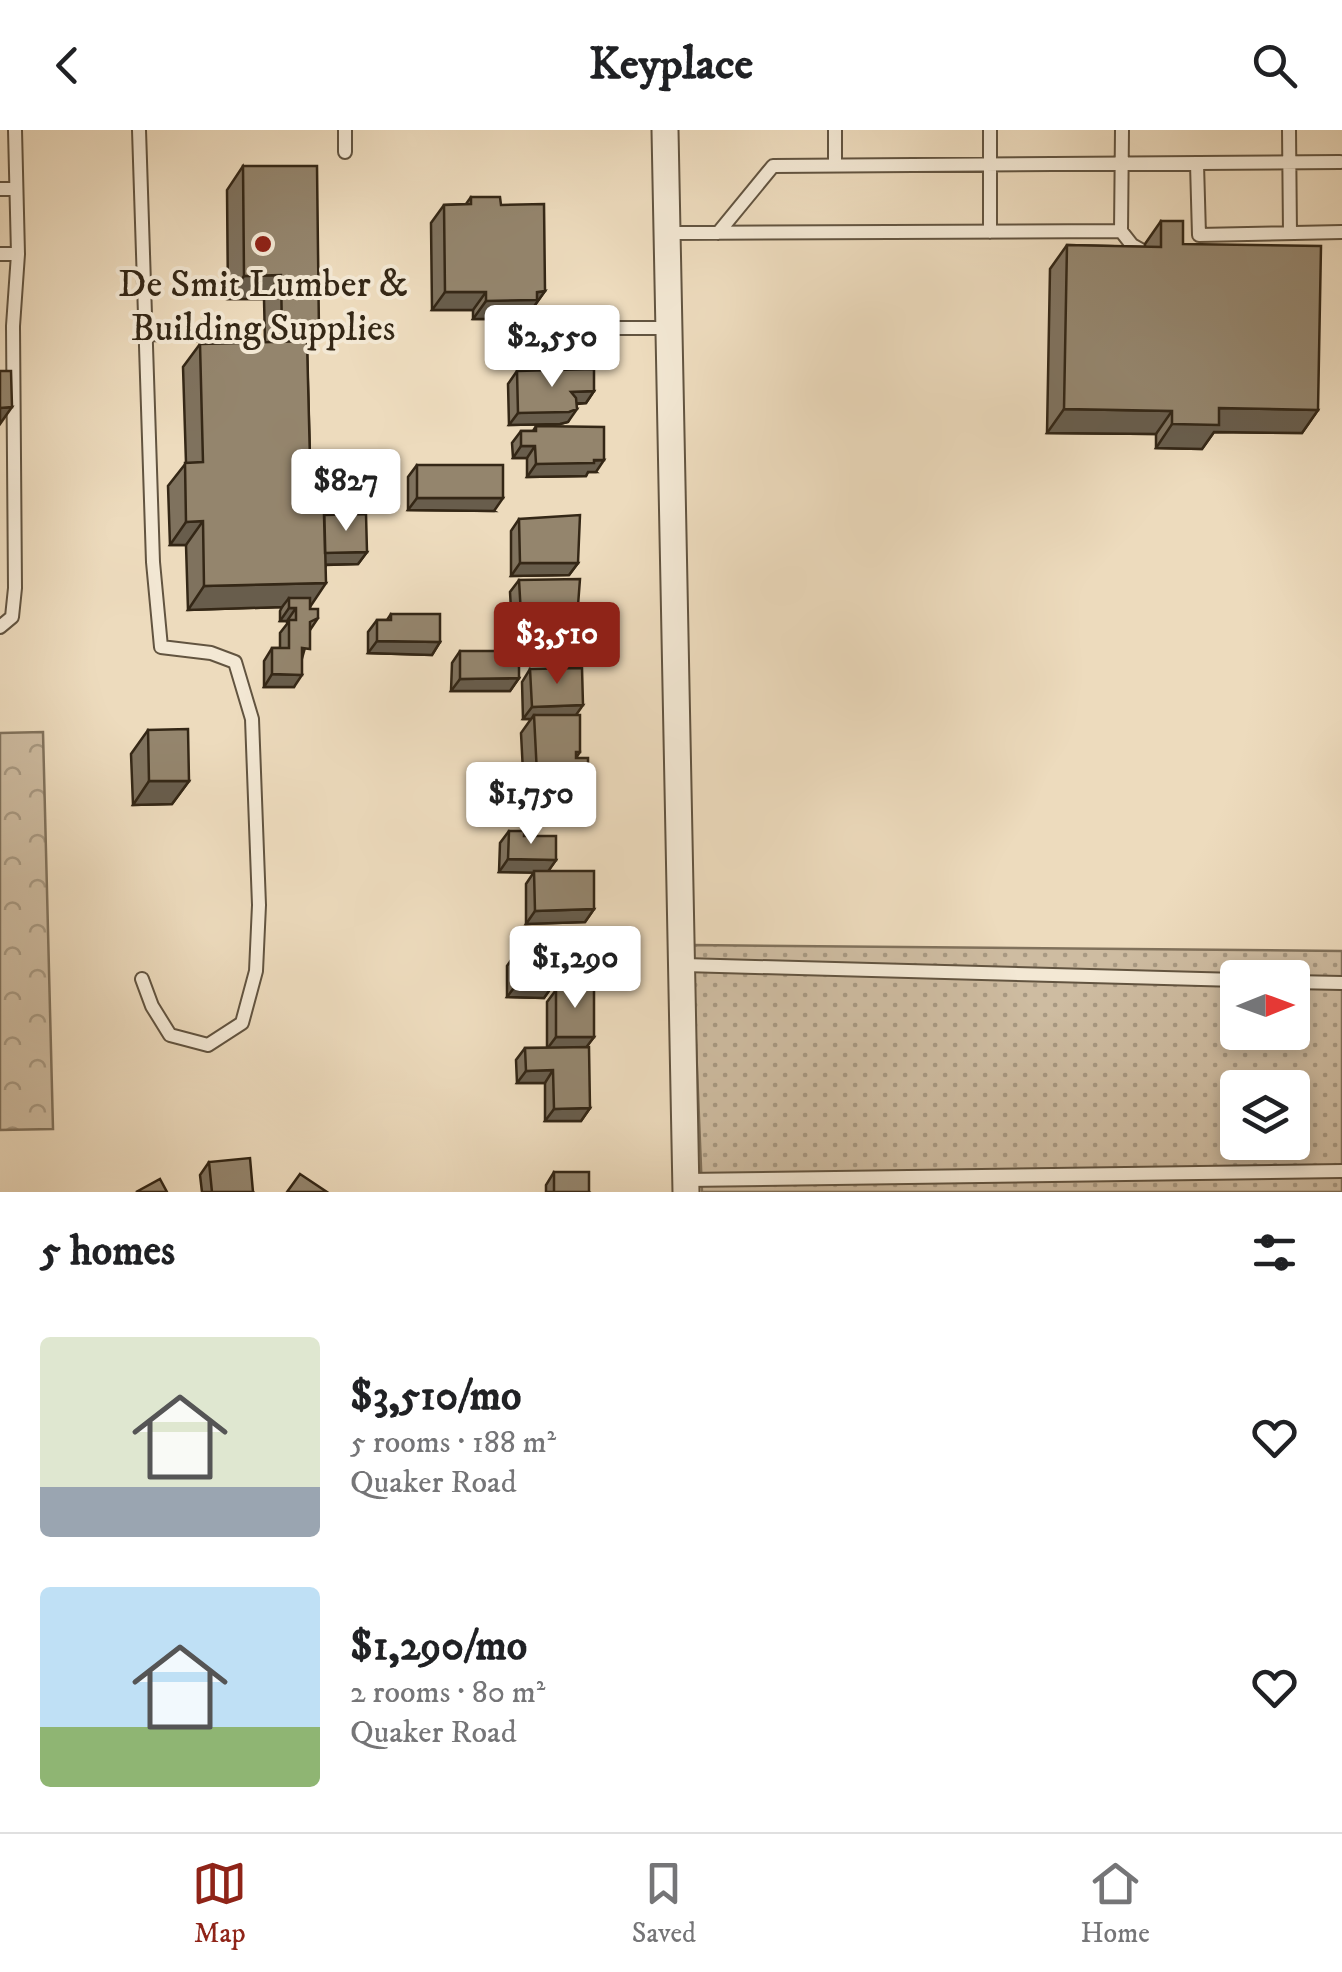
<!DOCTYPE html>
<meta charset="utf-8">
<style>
:root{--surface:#fff;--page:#f2f2f2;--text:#202124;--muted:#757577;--line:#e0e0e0;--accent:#8f2418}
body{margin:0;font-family:"IM FELL DW Pica",serif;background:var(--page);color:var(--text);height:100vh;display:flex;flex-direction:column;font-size:38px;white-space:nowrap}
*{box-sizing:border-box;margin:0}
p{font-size:32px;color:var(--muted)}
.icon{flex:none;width:55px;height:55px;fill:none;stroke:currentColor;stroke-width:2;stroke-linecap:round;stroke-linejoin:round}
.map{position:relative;height:1062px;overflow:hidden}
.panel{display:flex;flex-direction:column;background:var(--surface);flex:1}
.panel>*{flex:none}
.needle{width:65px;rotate:89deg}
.fabs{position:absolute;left:1220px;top:830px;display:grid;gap:20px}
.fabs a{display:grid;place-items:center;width:90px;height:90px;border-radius:10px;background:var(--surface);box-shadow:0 5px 15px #0003;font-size:50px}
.price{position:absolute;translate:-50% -85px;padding:0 22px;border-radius:10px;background:#fff;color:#222;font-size:32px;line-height:65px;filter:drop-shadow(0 2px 5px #0008)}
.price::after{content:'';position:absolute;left:50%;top:60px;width:30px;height:22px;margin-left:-15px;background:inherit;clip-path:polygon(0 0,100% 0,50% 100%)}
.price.on{background:var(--accent);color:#fff}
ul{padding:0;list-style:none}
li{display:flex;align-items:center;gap:30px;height:250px;padding:0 40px}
li span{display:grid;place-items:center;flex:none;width:280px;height:200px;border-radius:10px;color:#555}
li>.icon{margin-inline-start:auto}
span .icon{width:120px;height:120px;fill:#fffc;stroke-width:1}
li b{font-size:42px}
h2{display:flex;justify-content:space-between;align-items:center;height:120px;padding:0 40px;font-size:42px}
header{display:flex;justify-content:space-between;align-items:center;height:130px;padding:0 40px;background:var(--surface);font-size:45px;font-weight:700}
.tabs{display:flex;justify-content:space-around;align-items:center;height:140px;border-top:2px solid var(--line);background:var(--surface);font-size:28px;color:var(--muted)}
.tabs a{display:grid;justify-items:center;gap:5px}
.tabs .on{color:var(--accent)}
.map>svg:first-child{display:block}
.forest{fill:url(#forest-crowns);stroke:#81725c;stroke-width:2.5}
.park{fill:url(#park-dots);stroke:#81725c;stroke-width:2.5;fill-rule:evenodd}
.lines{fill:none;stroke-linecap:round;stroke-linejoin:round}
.lane-casing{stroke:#625440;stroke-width:16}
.street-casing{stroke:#625440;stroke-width:29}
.lane{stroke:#f3e8d4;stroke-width:12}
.street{stroke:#f3e8d4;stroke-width:25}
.wall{fill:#7f725e;stroke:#342716;stroke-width:2.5}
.shaded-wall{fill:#685d4c;stroke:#342716;stroke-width:2.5}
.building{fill:#94856d;stroke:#342716;stroke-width:2.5}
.poi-dot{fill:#8f2418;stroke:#f3e8d4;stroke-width:4}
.labels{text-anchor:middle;stroke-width:8;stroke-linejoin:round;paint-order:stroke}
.poi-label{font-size:38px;fill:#342716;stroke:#f3e8d4}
</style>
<header><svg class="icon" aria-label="back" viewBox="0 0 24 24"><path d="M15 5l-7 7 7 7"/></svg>Keyplace<svg class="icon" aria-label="search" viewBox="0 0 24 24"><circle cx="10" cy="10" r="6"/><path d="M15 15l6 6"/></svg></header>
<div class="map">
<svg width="1342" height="1062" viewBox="0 0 1342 1062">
<defs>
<pattern id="forest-crowns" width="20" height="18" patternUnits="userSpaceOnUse" patternTransform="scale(2.5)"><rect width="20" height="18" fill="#cebca1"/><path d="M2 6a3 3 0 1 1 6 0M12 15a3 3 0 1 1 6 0" fill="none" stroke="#a89982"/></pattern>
<pattern id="park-dots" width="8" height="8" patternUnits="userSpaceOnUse" patternTransform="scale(2.5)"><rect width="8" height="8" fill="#cebca1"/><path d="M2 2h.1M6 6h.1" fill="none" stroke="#a89982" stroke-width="1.8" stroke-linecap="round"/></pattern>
</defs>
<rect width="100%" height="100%" fill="#eddbbd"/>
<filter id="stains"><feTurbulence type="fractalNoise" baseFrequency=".002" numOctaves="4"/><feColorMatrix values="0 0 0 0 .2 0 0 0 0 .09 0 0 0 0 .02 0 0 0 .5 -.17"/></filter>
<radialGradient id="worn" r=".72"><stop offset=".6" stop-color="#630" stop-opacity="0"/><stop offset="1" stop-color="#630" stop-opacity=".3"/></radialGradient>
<path class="forest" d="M43 602 53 999 0 1000V603Z"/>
<path class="park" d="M692 815 1342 821V1062H702ZM1238 848H1292V902H1238ZM1238 958H1292V1012H1238Z"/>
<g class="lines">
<defs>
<path id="lane" d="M139 0 153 432 161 517 211 523 235 532 252 589 259 775 256 841 242 893 208 915 170 905 152 876 142 849
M835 0V36
M990 0V102
M1122 0 1121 101 1132 115 1148 124
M1289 0 1290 103
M345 22V0
M1197 34 1199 105 1342 102
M0 59H16
M668 103 1121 101
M718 103 773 36 1340 32
M0 124H18
M598 198H670
M146 204 240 205
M0 497 12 487 15 458 13 196 18 124 15 0
M684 835 1238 850
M1292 852 1342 853
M686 1050 1342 1041"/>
<path id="street" d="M665 0 686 1062"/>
</defs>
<use href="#lane" class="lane-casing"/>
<use href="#street" class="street-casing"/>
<use href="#lane" class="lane"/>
<use href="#street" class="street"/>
</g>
<path class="wall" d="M243 36 307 220 310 330 324 385 367 422 358 434 326 435 310 476V479L318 488 310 500 294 557H264V531L272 518H280V503L287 494V491H280V481L282 477 188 480 186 415H170L168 356 186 333 183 237 200 214 265 212 264 169H228L227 60Z
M471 67 501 75 545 161 525 189H473V180H432L431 93 444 75 466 74Z
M1161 91 1183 114 1318 280 1302 303 1214 302 1202 319 1156 318V304L1047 303 1050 139 1067 115 1145 117V114Z
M517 241 594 261 586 273 577 274 568 292 560 294 509 295 508 254Z
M536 296 596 342H588L586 346 527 347V328H513L512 313 521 301H533Z
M417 335 494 381 408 380V347Z
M519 389 578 433 569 445 511 446V401Z
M519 450 576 502 567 515 525 514V497L512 498 510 462Z
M391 484 440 512 432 525 368 523V502L377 490H387Z
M460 521 519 548 510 561H451L452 533Z
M530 539 576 585 580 622 576 628 575 685 543 684V675L538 676V662H524L521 603 531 589H523L522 552Z
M148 600 189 651 172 674 133 675 131 624Z
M509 701 524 706 556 730 548 741 594 779 585 792 526 794V754L534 742H499L500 713Z
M516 823 553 855 544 868 507 867V836Z
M562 852 583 859 594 907 586 917 590 978 581 991H545V953H517L516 930 525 918H547V872Z
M209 1032 253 1062H202L200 1045Z
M554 1042 589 1062H546V1055Z"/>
<path class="shaded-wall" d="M281 145 264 169H228L244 146Z
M545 161 525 189H473L486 171Z
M445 162H486L473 180H432Z
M282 203H319L303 226 265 227Z
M594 261 586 273 562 274 571 262Z
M12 277 0 294V278Z
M1219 278 1318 280 1302 303 1214 302 1202 319 1156 318 1172 294Z
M577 279 568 292 560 294 509 295 518 283Z
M1064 279 1172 281 1156 304 1047 303Z
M521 316H535L527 328H513Z
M604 330 596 342H588L586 346 527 347 536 334Z
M417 368H503L494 381 408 380Z
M203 391 186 415H170L186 392Z
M367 422 358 434 310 435 318 423Z
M520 433H578L569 445 511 446Z
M326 453 310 477 289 468 282 477 188 480 204 456Z
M289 478H296L287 491H280Z
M521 485H533L525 497 512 498Z
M534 501 576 502 567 515 525 514Z
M377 511 440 512 432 525 368 523Z
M272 544 302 545 294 557H264Z
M519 548 510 561H451L460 549Z
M583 575 574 588 534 585 531 589H523L532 577Z
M537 644H551L538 662H524Z
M149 651H189L172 674 133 675Z
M551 657H556L543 675 538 676Z
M556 666H588L575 685 543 684Z
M508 729 556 730 547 743 499 742Z
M594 779 585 792 526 794 535 781Z
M516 855H553L544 868 507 867Z
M556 907H594L585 919H547Z
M553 940 545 953H517L526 941Z
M590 978 581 991H545L554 979Z"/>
<path class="building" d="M243 36H317L319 203H282L281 145 244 146Z
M471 67H500L501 75 544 74 545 161 537 162V170L486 171V162H445L444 75 471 74Z
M1161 91H1183V114L1321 116 1318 280 1219 278V295L1172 294V281L1064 279 1067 115 1161 117Z
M307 211 310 330 323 329 326 453 204 456 203 391 186 392 185 333 203 332 200 214Z
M594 239V261L571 262 576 268 577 279 569 282 518 283 517 241Z
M0 241H11L12 277 0 278Z
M536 296 604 297V330H594V333L536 334 535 316H521V301H536Z
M417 335H503V368H417Z
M366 384 367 422 325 423 324 385Z
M580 385 578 433H520L519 389Z
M580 449 576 502 534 501 533 485H521L519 450Z
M289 468H310V479H318V488L310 492V519L302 518V545L272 544V518H289V490H296V478H289Z
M391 484H440V512L377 511V490H391Z
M460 521H519V548L460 549Z
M582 538 583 575 532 577 530 539Z
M534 585H580V622H576V628H588V666H556V657H551V644H537Z
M188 599 189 651H149L148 600Z
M509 701H524V706H556V730L508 729Z
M534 741H594V779L535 781Z
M516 823 554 824 553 855H516Z
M562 852H584L583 859H594V907H556V859H562Z
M589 917 590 978 554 979 553 940 526 941 525 918Z
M250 1028 253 1062H212L209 1032Z
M554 1042H589V1062H554Z
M300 1044 327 1062H287Z
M160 1049 167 1062H136Z"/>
<circle class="poi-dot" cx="263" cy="114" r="10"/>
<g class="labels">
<g class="poi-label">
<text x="263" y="166">De Smit Lumber &amp;<tspan x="263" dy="44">Building Supplies</tspan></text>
</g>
</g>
<rect width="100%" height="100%" filter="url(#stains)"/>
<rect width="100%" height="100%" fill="url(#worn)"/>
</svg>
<div class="fabs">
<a><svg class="needle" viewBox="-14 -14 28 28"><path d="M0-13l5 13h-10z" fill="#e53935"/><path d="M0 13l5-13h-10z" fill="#757577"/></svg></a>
<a><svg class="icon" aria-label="layers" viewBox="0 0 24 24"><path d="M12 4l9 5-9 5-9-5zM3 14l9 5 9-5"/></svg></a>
</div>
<b class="price" style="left:552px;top:260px">$2,550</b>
<b class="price" style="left:346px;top:404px">$827</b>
<b class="price on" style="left:557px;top:557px">$3,510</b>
<b class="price" style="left:531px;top:717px">$1,750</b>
<b class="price" style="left:575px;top:881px">$1,290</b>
</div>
<section class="panel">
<h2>5 homes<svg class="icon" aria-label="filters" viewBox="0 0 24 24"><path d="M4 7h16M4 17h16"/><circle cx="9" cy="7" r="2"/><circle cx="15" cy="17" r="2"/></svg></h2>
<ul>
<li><span style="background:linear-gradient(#dfe7d0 75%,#9aa5b1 0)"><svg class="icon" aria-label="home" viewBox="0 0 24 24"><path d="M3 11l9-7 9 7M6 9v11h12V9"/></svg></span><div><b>$3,510/mo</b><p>5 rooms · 188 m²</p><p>Quaker Road</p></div><svg class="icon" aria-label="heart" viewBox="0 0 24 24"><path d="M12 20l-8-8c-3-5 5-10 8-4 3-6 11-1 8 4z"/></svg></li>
<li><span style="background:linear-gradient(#bfe0f5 70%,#8fb573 0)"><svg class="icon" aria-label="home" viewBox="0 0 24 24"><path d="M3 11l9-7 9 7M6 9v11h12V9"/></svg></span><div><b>$1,290/mo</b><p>2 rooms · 80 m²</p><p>Quaker Road</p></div><svg class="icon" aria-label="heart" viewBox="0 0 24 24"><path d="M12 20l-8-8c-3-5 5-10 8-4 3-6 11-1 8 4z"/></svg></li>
</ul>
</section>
<nav class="tabs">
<a class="on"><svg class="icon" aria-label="map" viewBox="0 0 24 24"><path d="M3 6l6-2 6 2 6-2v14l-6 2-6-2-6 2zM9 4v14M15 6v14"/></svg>Map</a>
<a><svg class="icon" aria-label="saved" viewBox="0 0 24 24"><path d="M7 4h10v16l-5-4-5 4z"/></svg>Saved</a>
<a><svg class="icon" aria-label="home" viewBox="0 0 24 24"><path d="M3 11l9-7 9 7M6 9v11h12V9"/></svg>Home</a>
</nav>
